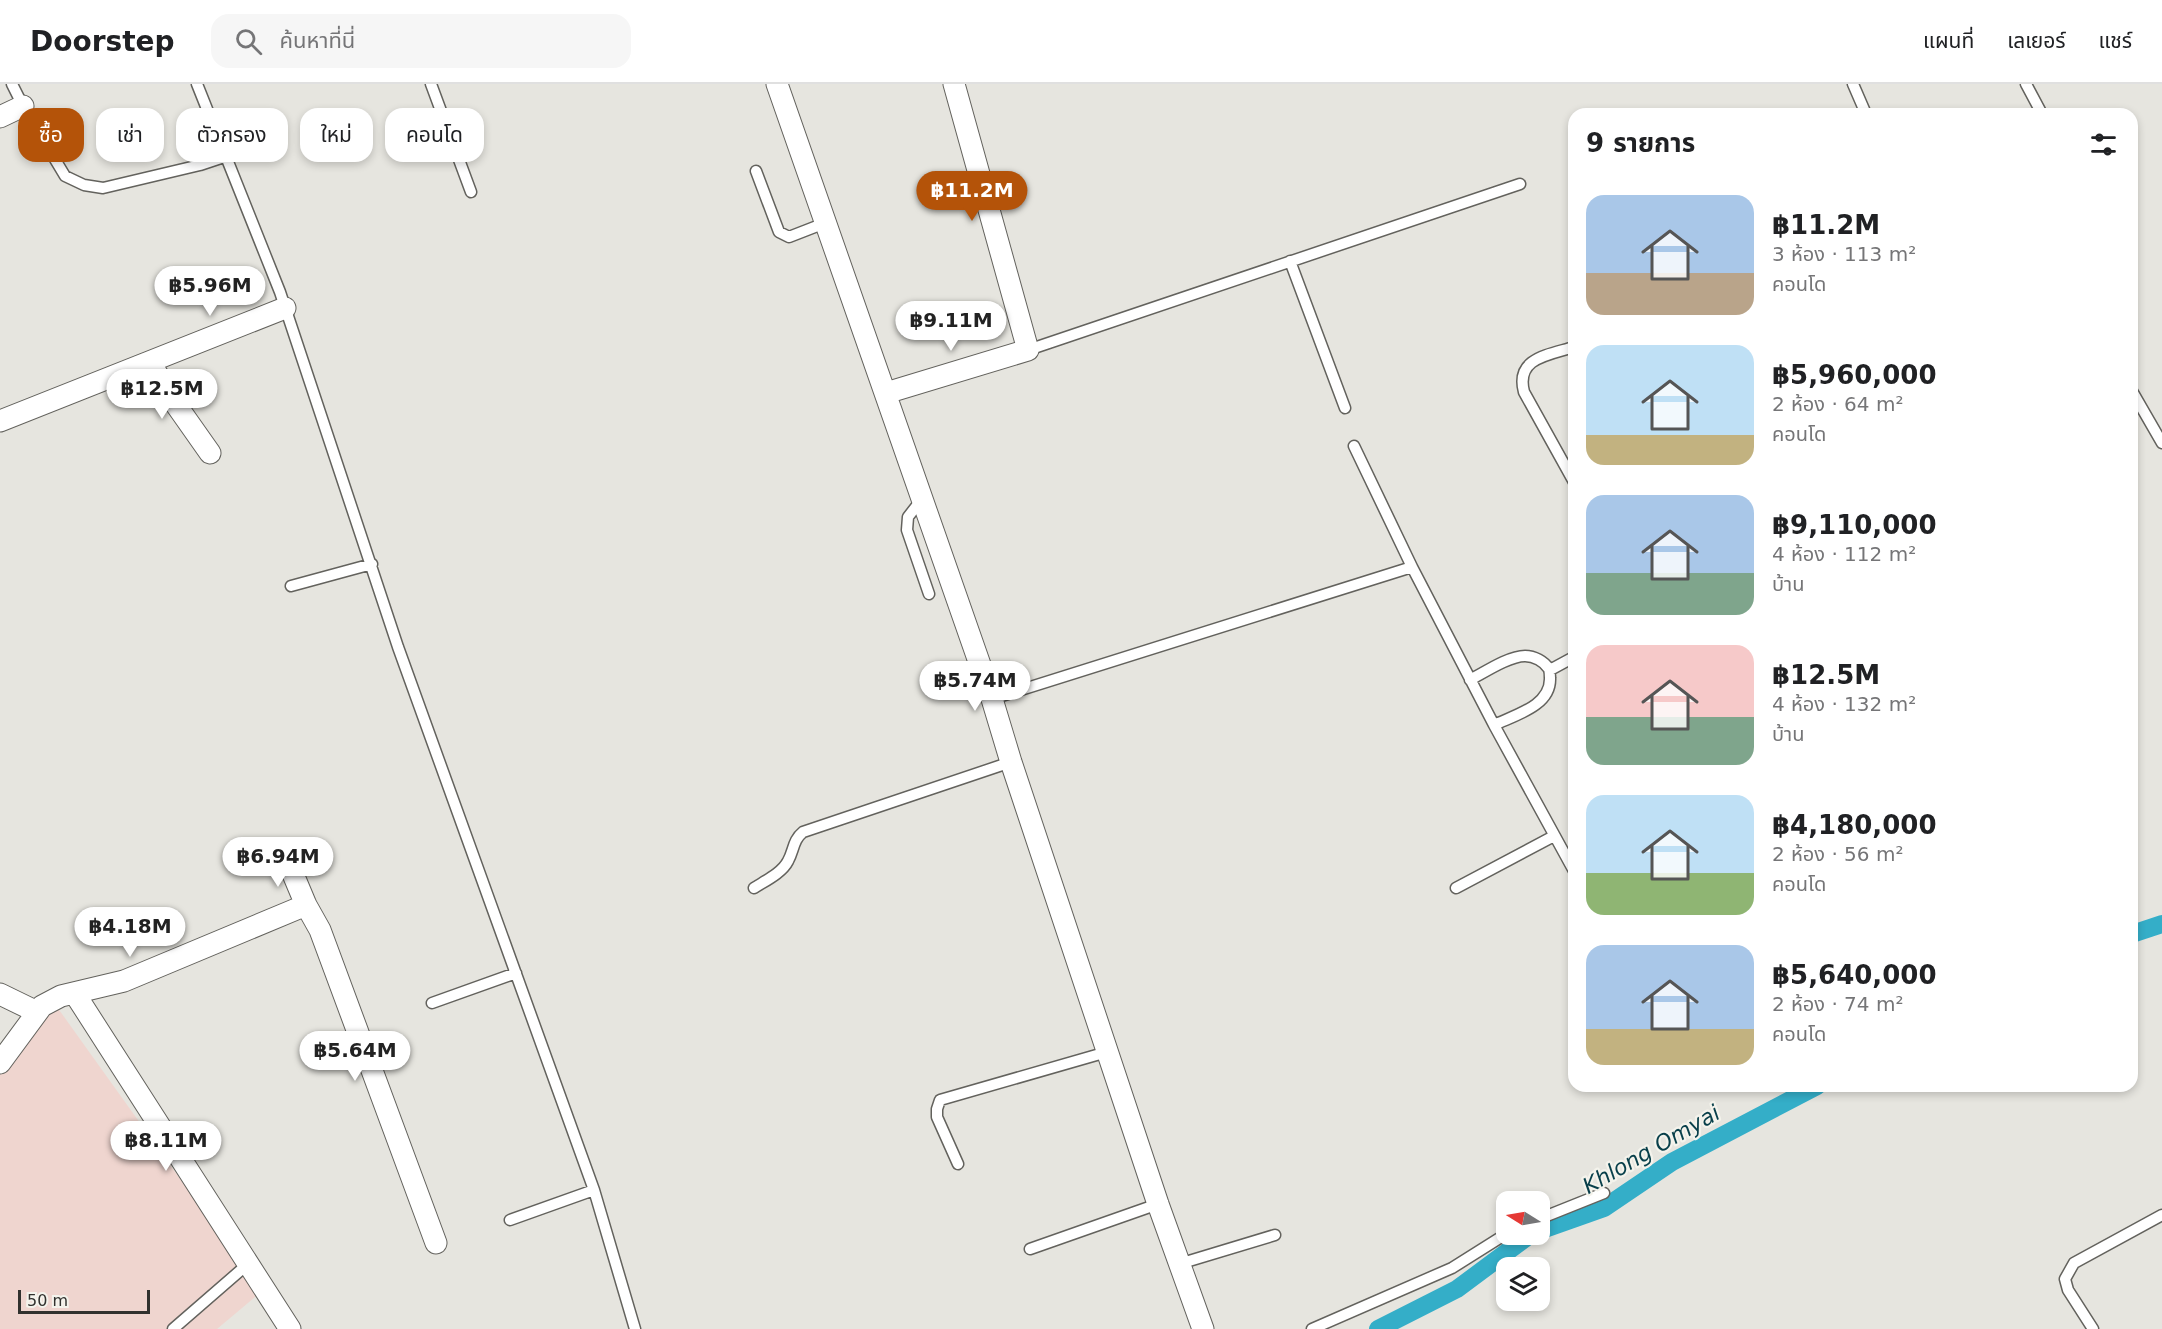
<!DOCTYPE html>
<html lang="th">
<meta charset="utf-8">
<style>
:root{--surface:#fff;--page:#f6f6f6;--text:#202124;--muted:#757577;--line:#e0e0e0;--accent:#b45309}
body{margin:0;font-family:"DejaVu Sans","Noto Sans Thai",sans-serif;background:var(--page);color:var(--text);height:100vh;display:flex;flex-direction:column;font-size:22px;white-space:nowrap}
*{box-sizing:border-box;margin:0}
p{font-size:20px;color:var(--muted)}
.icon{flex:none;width:33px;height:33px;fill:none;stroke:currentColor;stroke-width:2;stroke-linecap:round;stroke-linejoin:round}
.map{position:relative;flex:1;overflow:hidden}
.panel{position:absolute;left:1568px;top:24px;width:570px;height:984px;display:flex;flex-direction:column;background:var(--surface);border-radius:18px;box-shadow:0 3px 9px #0003}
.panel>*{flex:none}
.hud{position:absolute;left:18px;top:24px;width:570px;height:54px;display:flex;gap:12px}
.needle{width:39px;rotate:281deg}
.buttons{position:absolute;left:1496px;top:1107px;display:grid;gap:12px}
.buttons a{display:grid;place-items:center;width:54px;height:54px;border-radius:12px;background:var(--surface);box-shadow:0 3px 9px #0003;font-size:30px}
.scale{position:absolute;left:18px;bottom:15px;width:132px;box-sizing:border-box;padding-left:6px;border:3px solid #31312e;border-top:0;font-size:16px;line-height:21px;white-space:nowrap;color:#31312e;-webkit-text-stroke:4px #f4f3ec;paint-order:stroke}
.price{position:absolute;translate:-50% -51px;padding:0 14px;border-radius:21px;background:#fff;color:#222;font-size:20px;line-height:39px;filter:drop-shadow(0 2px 3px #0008)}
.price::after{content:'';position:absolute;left:50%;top:36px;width:18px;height:14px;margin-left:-9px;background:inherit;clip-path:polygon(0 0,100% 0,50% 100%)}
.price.on{background:var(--accent);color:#fff}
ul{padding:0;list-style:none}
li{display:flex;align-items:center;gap:18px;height:150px;padding:0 18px}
li span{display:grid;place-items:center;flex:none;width:168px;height:120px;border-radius:18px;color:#555}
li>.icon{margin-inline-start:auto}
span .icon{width:72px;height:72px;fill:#fffc;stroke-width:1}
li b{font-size:26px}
h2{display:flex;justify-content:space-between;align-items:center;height:72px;padding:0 18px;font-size:26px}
.chip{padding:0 21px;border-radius:18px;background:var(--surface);box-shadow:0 3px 9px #0003;font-size:21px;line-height:54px}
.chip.on{background:var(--accent);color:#fff}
header{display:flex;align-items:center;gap:36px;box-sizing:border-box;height:84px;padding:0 30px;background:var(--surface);border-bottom:2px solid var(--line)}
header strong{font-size:28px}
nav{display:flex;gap:33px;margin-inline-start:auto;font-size:21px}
.search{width:420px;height:54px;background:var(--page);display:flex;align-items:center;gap:15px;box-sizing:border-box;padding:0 21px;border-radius:18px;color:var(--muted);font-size:22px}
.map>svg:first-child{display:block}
.industrial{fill:#efd5cf}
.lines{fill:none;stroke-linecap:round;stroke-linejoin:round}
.canal{stroke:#34aec8;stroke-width:18}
.lane-casing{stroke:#63625d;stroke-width:13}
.street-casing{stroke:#63625d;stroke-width:23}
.lane{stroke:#fff;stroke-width:10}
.street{stroke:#fff;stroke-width:21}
.labels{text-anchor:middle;stroke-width:4.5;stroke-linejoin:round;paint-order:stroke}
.water-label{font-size:22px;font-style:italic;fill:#083f4a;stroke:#f4f3ec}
</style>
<header>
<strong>Doorstep</strong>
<div class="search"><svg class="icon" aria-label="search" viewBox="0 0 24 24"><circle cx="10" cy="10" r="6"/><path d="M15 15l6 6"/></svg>ค้นหาที่นี่</div>
<nav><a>แผนที่</a><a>เลเยอร์</a><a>แชร์</a></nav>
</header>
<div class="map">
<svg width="2162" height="1245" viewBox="0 0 2162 1245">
<rect width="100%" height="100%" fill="#e6e5df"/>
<path class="industrial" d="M52 916 261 1208 217 1245H0V987Z"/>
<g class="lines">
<path class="canal" d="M2132 850 2162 840
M1539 1147 1604 1124 1672 1078 1817 1002
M1378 1245 1457 1205 1531 1150"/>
<defs>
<path id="lane" d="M12 0 23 22 65 92 84 101 103 104 200 81 227 72
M197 0 280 208 398 563 594 1106 635 1245
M431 0 471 108
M1853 0 1866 30
M2026 0 2042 30
M404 62 448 46
M756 87 779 148 789 153 825 139
M1290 177 1345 324
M1574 263C1548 271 1515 274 1524 308L1574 398
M1028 266 1520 100
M2132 307 2162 359
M1354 362 1412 483
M922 415 908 433 907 446 929 510
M291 502 372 480
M1550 586 1574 573
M1470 596C1485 588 1509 572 1525 572 1534 572 1544 577 1549 585 1550 588 1550 590 1550 594 1551 622 1515 631 1494 641
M992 615 1412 483 1494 641 1574 787
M754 804C765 797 782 789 788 777 794 766 793 756 803 748L1011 678
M1456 804 1554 752
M432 919 516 889
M958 1080 937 1033V1025L940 1016 1107 968
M1539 1135 1604 1109
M510 1136 594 1106
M1030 1165 1158 1120
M1179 1180 1275 1151
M173 1245 249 1179
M1312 1245 1452 1184 1506 1150
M2093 1245 2068 1206 2065 1195 2074 1179 2162 1131"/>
<path id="street" d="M777 0 992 615 1011 678 1158 1120 1203 1245
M0 33 23 22
M150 278 172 315 210 369
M886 309 1028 266 954 0
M0 337 285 224
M285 771 306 821 320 846 436 1159
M0 910 37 928
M75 910 290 1245
M0 979 42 922 61 912 124 897 306 821"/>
</defs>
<use href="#lane" class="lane-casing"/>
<use href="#street" class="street-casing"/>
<use href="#lane" class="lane"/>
<use href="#street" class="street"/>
</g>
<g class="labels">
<g class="water-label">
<text transform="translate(1651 1065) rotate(-30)" y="8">Khlong Omyai</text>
</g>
</g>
</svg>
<div class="buttons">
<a><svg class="needle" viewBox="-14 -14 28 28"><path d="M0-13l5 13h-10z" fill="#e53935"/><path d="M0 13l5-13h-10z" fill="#757577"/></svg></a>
<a><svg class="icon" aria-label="layers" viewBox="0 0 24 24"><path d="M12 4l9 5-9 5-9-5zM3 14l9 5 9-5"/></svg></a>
</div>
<div class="scale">50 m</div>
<b class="price on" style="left:972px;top:138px">฿11.2M</b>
<b class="price" style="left:210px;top:233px">฿5.96M</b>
<b class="price" style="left:951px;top:268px">฿9.11M</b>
<b class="price" style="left:162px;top:336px">฿12.5M</b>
<b class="price" style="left:975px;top:628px">฿5.74M</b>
<b class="price" style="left:278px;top:804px">฿6.94M</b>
<b class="price" style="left:130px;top:874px">฿4.18M</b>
<b class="price" style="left:355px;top:998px">฿5.64M</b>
<b class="price" style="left:166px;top:1088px">฿8.11M</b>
<div class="hud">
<a class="chip on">ซื้อ</a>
<a class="chip">เช่า</a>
<a class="chip">ตัวกรอง</a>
<a class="chip">ใหม่</a>
<a class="chip">คอนโด</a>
</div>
<section class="panel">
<h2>9 รายการ<svg class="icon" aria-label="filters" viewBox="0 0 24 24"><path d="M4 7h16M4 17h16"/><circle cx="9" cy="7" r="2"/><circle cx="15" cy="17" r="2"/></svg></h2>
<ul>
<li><span style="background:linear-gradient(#a9c7e8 65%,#b9a48a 0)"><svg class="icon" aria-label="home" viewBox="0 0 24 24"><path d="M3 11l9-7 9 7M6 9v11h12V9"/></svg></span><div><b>฿11.2M</b><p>3 ห้อง · 113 m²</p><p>คอนโด</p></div></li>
<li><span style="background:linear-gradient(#bfe0f5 75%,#c2b280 0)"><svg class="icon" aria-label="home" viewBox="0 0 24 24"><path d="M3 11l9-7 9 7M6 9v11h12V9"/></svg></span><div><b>฿5,960,000</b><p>2 ห้อง · 64 m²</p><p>คอนโด</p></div></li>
<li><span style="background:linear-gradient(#a9c7e8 65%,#7fa58c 0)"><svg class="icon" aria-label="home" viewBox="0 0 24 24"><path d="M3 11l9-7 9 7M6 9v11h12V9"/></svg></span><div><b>฿9,110,000</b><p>4 ห้อง · 112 m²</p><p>บ้าน</p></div></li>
<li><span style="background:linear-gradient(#f6c9c9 60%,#7fa58c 0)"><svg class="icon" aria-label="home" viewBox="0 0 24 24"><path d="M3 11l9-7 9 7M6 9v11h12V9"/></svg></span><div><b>฿12.5M</b><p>4 ห้อง · 132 m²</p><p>บ้าน</p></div></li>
<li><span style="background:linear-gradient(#bfe0f5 65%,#8fb573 0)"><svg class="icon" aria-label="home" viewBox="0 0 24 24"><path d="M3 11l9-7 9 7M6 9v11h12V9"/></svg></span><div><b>฿4,180,000</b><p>2 ห้อง · 56 m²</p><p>คอนโด</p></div></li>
<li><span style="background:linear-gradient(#a9c7e8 70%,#c2b280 0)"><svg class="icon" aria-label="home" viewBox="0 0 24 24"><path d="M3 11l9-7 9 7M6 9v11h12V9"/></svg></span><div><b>฿5,640,000</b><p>2 ห้อง · 74 m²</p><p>คอนโด</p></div></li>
</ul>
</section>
</div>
